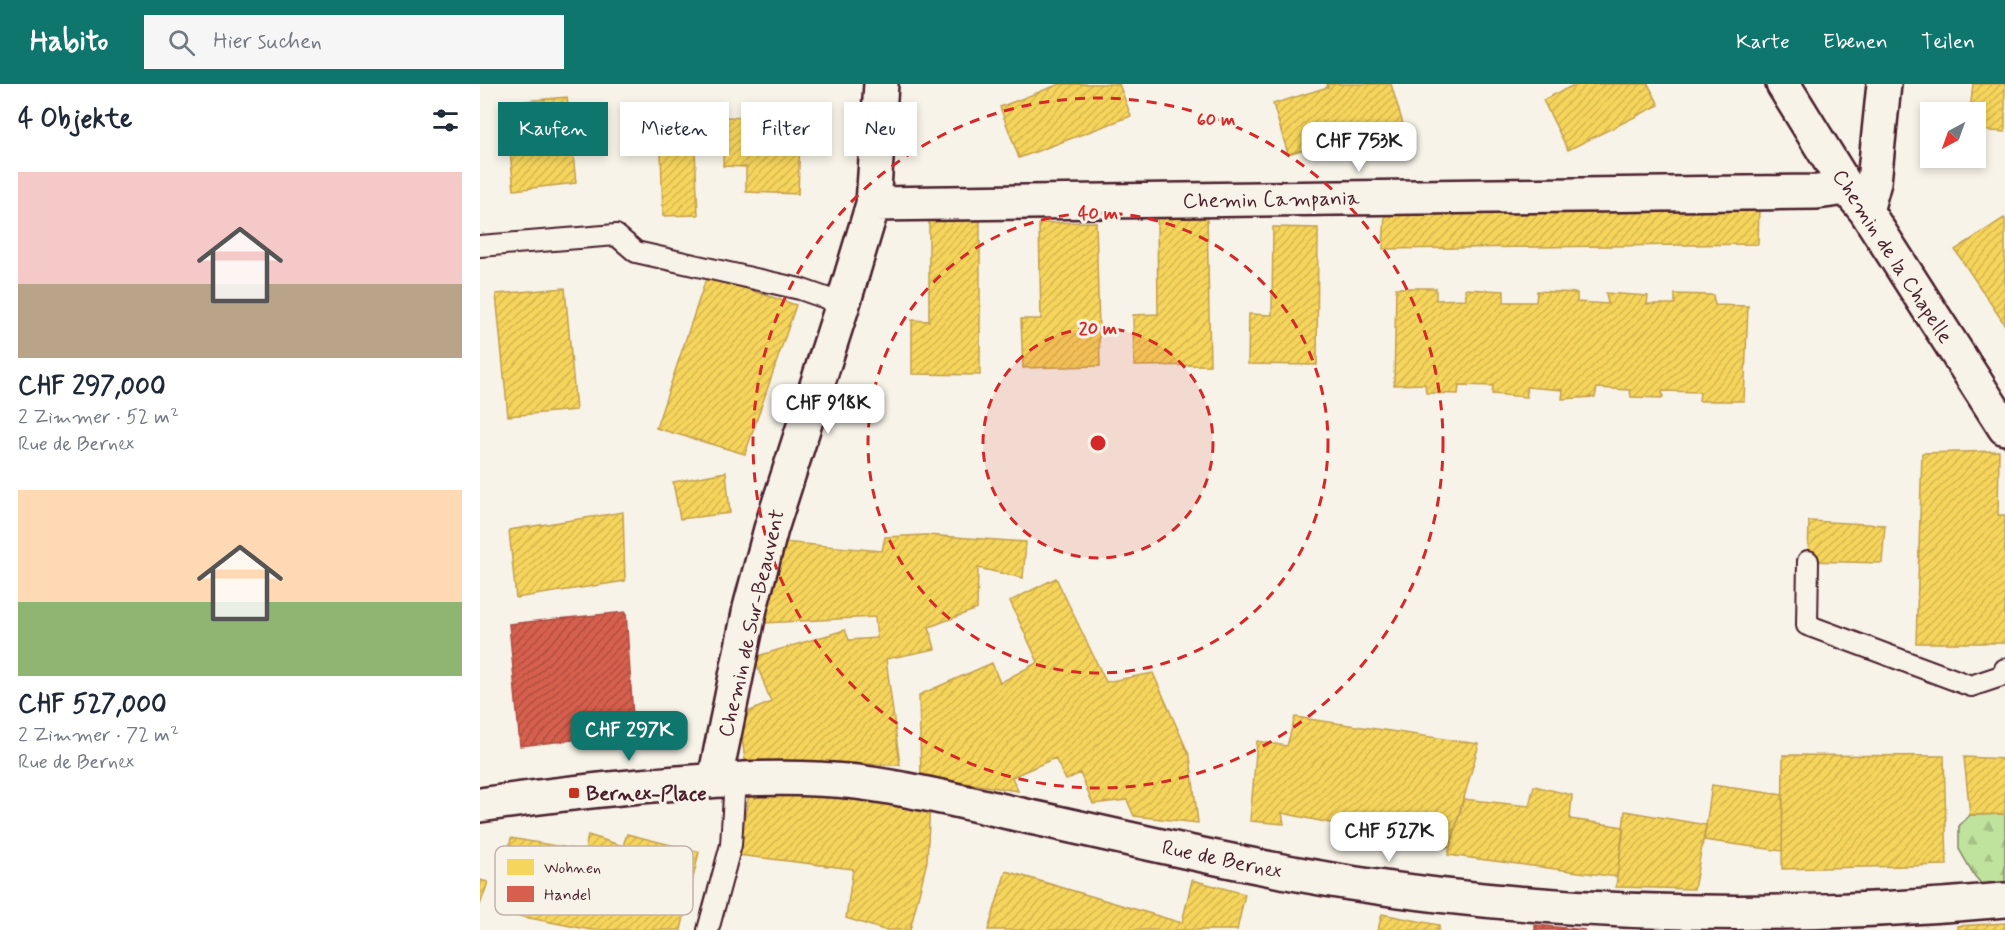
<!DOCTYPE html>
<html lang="de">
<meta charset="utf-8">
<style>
:root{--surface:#fff;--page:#f6f6f7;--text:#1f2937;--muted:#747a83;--accent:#0f766e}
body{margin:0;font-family:Mynerve,sans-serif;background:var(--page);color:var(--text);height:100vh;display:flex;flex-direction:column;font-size:22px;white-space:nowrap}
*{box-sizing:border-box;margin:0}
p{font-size:20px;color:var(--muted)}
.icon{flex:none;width:33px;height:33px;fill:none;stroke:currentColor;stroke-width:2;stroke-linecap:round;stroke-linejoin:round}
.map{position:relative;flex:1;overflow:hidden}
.drawer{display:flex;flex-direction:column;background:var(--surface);width:480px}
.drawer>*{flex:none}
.guide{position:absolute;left:18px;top:18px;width:570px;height:54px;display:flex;gap:12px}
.needle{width:39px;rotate:221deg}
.buttons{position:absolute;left:1440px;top:18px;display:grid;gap:12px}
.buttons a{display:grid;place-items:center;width:66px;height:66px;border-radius:0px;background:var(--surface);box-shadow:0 3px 9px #0003;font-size:30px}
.price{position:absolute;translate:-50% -51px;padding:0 14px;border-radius:12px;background:#fff;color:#222;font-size:20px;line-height:39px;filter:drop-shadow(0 2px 3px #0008)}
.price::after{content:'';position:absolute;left:50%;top:36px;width:18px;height:14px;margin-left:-9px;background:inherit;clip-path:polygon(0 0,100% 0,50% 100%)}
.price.on{background:var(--accent);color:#fff}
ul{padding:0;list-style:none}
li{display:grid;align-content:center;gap:12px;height:318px;padding:0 18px}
li span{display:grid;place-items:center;height:186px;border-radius:0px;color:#555}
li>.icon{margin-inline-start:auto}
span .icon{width:108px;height:108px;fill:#fffc;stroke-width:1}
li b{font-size:26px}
h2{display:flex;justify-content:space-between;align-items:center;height:72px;padding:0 18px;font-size:26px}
.chip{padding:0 21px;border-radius:0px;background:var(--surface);box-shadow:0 3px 9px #0003;font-size:21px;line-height:54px}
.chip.on{background:var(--accent);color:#fff}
header{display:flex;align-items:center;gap:36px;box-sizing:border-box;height:84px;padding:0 30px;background:var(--accent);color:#fff}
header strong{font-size:28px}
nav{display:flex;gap:33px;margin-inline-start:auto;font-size:21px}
.search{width:420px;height:54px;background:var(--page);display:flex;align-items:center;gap:15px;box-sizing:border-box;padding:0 21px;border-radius:0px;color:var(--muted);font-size:22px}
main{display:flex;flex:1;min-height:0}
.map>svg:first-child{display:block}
.forest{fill:url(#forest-firs);stroke:#848164;stroke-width:1.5}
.homes{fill:url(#homes-hatch);stroke:#c29e4d;stroke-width:1.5}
.shops{fill:url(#shops-hatch);stroke:#ac4c43;stroke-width:1.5}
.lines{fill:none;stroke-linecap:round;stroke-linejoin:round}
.lane-casing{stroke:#4a1f2b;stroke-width:24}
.street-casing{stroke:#4a1f2b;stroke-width:38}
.secondary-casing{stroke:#4a1f2b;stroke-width:38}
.lane{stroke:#f7f3e8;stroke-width:20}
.street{stroke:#f7f3e8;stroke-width:33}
.secondary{stroke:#f7f3e8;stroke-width:33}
.ring{fill:none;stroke:#d62828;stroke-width:3;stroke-dasharray:10 8}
.poi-dot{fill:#c8321e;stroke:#f7f3e8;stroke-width:2}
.labels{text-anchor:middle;stroke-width:6;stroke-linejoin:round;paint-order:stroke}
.street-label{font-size:21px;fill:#4a1f2b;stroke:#f7f3e8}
.poi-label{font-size:21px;font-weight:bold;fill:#4a1f2b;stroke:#f7f3e8;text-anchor:start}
.key{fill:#f7f3e8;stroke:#c3b3af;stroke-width:1.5}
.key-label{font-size:16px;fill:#4a1f2b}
.centre{fill:#d62828;stroke:#f7f3e8;stroke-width:3}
.ring-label{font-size:18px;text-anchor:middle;font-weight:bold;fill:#d62828;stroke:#f7f3e8;stroke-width:6;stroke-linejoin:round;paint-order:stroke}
</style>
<header>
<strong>Habito</strong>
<div class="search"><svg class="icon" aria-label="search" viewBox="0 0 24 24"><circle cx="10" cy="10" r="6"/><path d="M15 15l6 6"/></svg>Hier suchen</div>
<nav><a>Karte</a><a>Ebenen</a><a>Teilen</a></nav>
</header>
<main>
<section class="drawer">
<h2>4 Objekte<svg class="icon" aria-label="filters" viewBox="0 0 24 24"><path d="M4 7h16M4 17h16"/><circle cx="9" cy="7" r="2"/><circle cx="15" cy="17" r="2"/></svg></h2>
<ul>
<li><span style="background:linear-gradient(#f6c9c9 60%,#b9a48a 0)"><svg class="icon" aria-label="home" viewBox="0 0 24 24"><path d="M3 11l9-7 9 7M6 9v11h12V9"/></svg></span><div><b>CHF 297,000</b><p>2 Zimmer · 52 m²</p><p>Rue de Bernex</p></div></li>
<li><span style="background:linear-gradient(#ffd9b3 60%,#8fb573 0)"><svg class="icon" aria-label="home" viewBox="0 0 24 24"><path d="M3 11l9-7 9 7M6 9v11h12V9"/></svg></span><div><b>CHF 527,000</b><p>2 Zimmer · 72 m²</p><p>Rue de Bernex</p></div></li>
</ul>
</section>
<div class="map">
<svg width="1525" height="846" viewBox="0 0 1525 846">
<defs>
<pattern id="forest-firs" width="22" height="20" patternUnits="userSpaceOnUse" patternTransform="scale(1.5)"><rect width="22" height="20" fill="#bfe39d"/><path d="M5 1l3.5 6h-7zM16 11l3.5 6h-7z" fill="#a6c287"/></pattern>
<pattern id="homes-hatch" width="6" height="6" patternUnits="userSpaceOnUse" patternTransform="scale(1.5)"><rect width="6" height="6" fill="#f6d55c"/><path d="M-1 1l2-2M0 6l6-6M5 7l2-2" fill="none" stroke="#d4b650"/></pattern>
<pattern id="shops-hatch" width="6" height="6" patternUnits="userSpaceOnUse" patternTransform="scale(1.5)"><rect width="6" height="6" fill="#d6604d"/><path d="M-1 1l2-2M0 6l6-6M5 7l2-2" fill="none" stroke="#b04f40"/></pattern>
</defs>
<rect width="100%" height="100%" fill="#f7f3e8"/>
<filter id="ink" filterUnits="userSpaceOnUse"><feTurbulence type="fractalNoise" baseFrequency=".0167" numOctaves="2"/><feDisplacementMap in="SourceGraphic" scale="12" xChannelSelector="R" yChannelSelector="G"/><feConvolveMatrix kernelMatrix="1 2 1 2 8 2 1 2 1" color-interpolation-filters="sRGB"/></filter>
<g filter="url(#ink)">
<path class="forest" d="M1525 730V812L1512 813 1494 791 1479 765V742L1490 731Z"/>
<path class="homes" d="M580 0H639L651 32 539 74 520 23Z
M847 0H911L926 50 866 68 862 54 808 70 793 20 848 3Z
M1096 0H1168L1179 21 1088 66 1063 16Z
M1493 0H1525V48L1496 46V28H1490Z
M87 13 96 99 34 106 25 19Z
M244 33 275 34 274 51 320 53 318 110 266 108V83L243 82Z
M215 65 218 131 183 132 181 67Z
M1279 123 1278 160 903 165 905 128Z
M677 130H727L730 281 654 282 653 231 678 230Z
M1524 134 1525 135V241L1475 166Z
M449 136 500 137V291L432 290V236L449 237Z
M616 138 620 282 543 284 541 235H561L559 139Z
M793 143 838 144 837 281 768 280 769 230 792 231Z
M227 192 316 221 265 370 176 344Z
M85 204 96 326 28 332 16 210Z
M916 204H956V216L986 215 985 205 1024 207V218H1056L1057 207 1097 209V218L1128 220 1126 209 1168 212 1167 220H1195V210L1233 211 1235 221 1268 222 1264 317H1219L1220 308 1182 307 1183 314 1151 313 1150 306 1117 304 1115 313 1082 315 1083 306 1046 303 1047 313 1012 310 1013 302 979 301 978 310 946 309 945 300 914 301Z
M1519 367 1518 431H1525V559H1436L1442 369Z
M246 388 250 429 200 435 193 398Z
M143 428 145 497 36 514 29 446Z
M1329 437 1405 441 1402 479 1328 477Z
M446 451 546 458 543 494 498 484 497 525 449 543 455 565 406 575 420 681 265 676 259 632 291 618 274 573 365 546 369 556 397 554 395 533 284 539 302 458 402 467 405 453Z
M576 494 626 598 673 589 710 673 718 739 654 732 647 716 613 720 600 689 586 696 575 674 532 693 538 707 441 692 439 611 512 579 520 599 558 578 530 517Z
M815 633 999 660 970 764 802 729 804 740 770 737 777 657 807 662Z
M1303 671 1464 672 1467 781 1302 785Z
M1484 673 1525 675V730L1490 731Z
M1232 701 1303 711 1302 767 1224 756Z
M1054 702 1092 711 1090 735 1144 743 1137 793 968 771 983 715 1049 722Z
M270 705 450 719 447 777 430 846H404L366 834 373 785 258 771Z
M1145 727 1226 741 1214 805 1136 803Z
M147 750 219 768 201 846H111L18 828 31 754 105 767 108 751 143 762Z
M526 787 702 839 712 796 765 810 757 846H508Z
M0 796 8 798 0 821Z
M902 830 959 841V846H898Z
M1525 839V846H1478L1477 842Z"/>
<path class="shops" d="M146 528 154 649 40 662 29 540Z
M1055 841 1105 846H1055Z"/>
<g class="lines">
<defs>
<path id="lane" d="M0 162 136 151 156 168 320 205 363 220
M1328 477 1327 541 1491 602 1524 591 1525 585
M228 846 251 761 255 695"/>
<path id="street" d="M1303 0 1367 104 1386 127 1525 344
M393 120 1337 108 1367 104
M1386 127 1394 98 1404 0
M235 695 270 524 291 445 363 220 393 120 401 0"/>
<path id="secondary" d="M0 721C54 713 107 707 161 702 233 696 305 690 377 698 431 705 484 718 537 730 647 754 758 781 870 799 1087 833 1306 836 1525 816"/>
</defs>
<use href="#lane" class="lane-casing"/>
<use href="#street" class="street-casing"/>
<use href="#secondary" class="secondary-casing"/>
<use href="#lane" class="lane"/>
<use href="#street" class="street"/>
<use href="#secondary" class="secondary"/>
</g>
</g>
<circle cx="618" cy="359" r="115" fill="#d62828" fill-opacity=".12"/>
<g class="ring">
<circle cx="618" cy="359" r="115"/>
<circle cx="618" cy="359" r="230"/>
<circle cx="618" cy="359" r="345"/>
</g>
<rect class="poi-dot" x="88" y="703" width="12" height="12" rx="3"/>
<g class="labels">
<g class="street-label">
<text transform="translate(791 115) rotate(-1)" y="7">Chemin Campania</text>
<text transform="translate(1413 172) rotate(57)" y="7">Chemin de la Chapelle</text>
<text transform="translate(271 539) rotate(-77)" y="7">Chemin de Sur-Beauvent</text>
<text transform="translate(742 775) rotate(12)" y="7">Rue de Bernex</text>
</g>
<g class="poi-label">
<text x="106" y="716">Bernex-Place</text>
</g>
</g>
<rect x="15" y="762" width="198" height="69" rx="9" class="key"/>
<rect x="27" y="775" width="27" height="16" fill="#f6d55c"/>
<rect x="27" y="802" width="27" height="16" fill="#d6604d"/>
<g class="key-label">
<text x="64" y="789">Wohnen</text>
<text x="64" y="816">Handel</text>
</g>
<circle cx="618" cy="359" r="9" class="centre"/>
<g class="ring-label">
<text x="736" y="41">60 m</text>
<text x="618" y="135">40 m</text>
<text x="618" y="250">20 m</text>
</g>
</svg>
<div class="buttons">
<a><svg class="needle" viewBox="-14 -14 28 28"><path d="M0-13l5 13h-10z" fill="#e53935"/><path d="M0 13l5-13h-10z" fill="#747a83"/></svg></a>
</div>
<b class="price" style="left:879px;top:89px">CHF 753K</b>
<b class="price" style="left:348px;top:351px">CHF 918K</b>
<b class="price on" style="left:149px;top:678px">CHF 297K</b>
<b class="price" style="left:909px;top:779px">CHF 527K</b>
<div class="guide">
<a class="chip on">Kaufen</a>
<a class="chip">Mieten</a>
<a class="chip">Filter</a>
<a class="chip">Neu</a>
</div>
</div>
</main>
